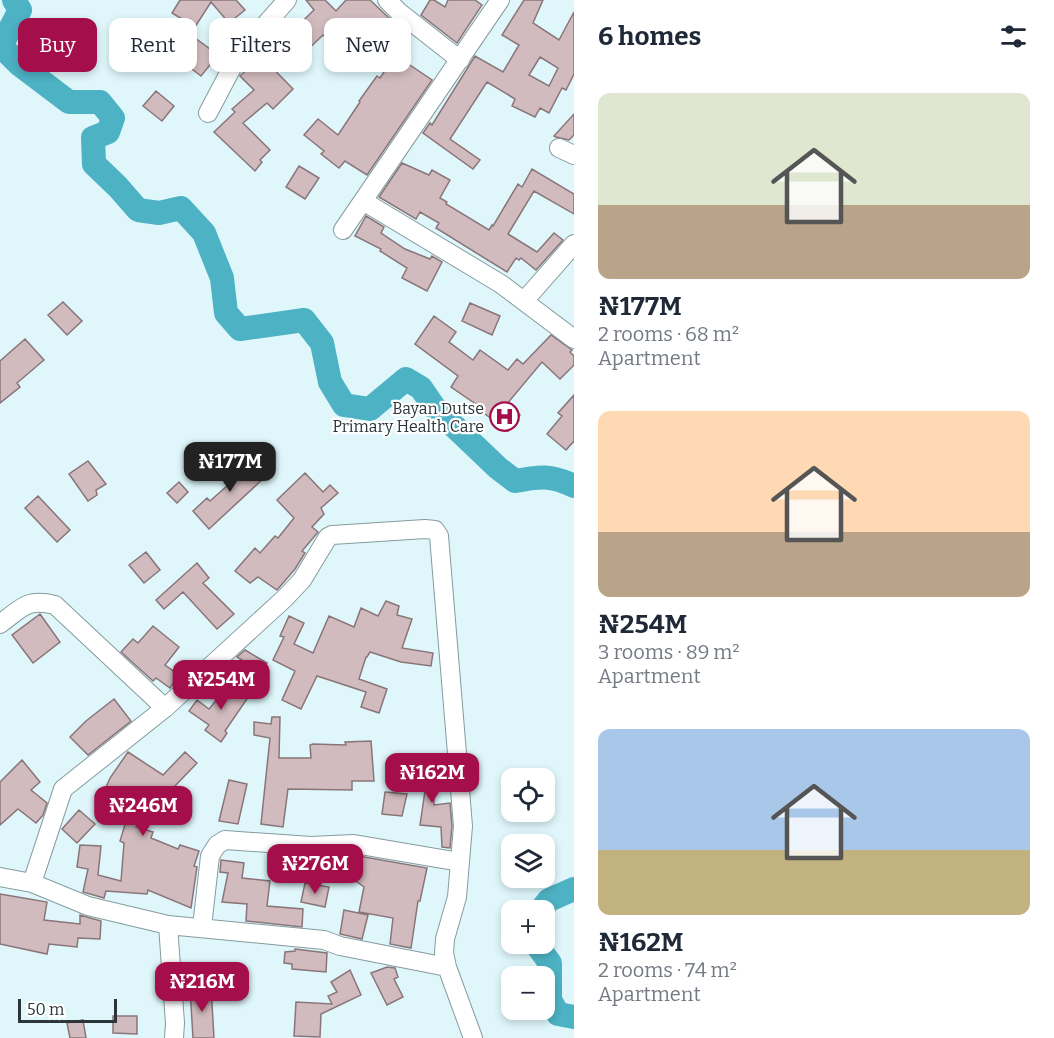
<!DOCTYPE html>
<meta charset="utf-8">
<style>
:root{--surface:#fff;--page:#f6f6f7;--text:#1f2937;--muted:#747a83;--accent:#a40f4b}
body{margin:0;font-family:Bitter,serif;background:var(--page);color:var(--text);height:100vh;display:flex;flex-direction:column;font-size:22px;white-space:nowrap}
*{box-sizing:border-box;margin:0}
p{font-size:20px;color:var(--muted)}
.icon{flex:none;width:33px;height:33px;fill:none;stroke:currentColor;stroke-width:2;stroke-linecap:round;stroke-linejoin:round}
.map{position:relative;flex:1;overflow:hidden}
.details{display:flex;flex-direction:column;background:var(--surface);width:480px}
.details>*{flex:none}
.banner{position:absolute;left:18px;top:18px;width:465px;height:54px;display:flex;gap:12px}
.fabs{position:absolute;left:501px;top:768px;display:grid;gap:12px}
.fabs a{display:grid;place-items:center;width:54px;height:54px;border-radius:12px;background:var(--surface);box-shadow:0 3px 9px #0003;font-size:30px}
.scale{position:absolute;left:18px;bottom:15px;width:99px;box-sizing:border-box;padding-left:6px;border:3px solid #2c3537;border-top:0;font-size:16px;line-height:21px;white-space:nowrap;color:#2c3537;-webkit-text-stroke:4px #fff;paint-order:stroke}
.price{position:absolute;translate:-50% -51px;padding:0 14px;border-radius:12px;background:var(--accent);color:#fff;font-size:20px;line-height:39px;filter:drop-shadow(0 2px 3px #0008)}
.price::after{content:'';position:absolute;left:50%;top:36px;width:18px;height:14px;margin-left:-9px;background:inherit;clip-path:polygon(0 0,100% 0,50% 100%)}
.price.selected{background:#222;color:#fff}
ul{padding:0;list-style:none}
li{display:grid;align-content:center;gap:12px;height:318px;padding:0 24px}
li span{display:grid;place-items:center;height:186px;border-radius:12px;color:#555}
li>.icon{margin-inline-start:auto}
span .icon{width:108px;height:108px;fill:#fffc;stroke-width:1}
li b{font-size:26px}
h2{display:flex;justify-content:space-between;align-items:center;height:72px;padding:0 24px;font-size:26px}
.pill{padding:0 21px;border-radius:12px;background:var(--surface);box-shadow:0 3px 9px #0003;font-size:21px;line-height:54px}
.pill.selected{background:var(--accent);color:#fff}
main{display:flex;flex:1;min-height:0}
.map>svg:first-child{display:block}
.lines{fill:none;stroke-linecap:round;stroke-linejoin:round}
.stream{stroke:#438c9a;stroke-width:4}
.river{stroke:#4db2c4;stroke-width:24}
.building{fill:#d1bbbf;stroke:#897579;stroke-width:1.5;fill-rule:evenodd}
.minor-casing{stroke:#859b9f;stroke-width:20}
.minor{stroke:#fff;stroke-width:18}
.labels{text-anchor:middle;stroke-width:4.5;stroke-linejoin:round;paint-order:stroke}
.poi-label{font-size:16px;fill:#2c3537;stroke:#fff;text-anchor:end}
</style>
<main>
<div class="map">
<svg width="574" height="1038" viewBox="0 0 574 1038">
<rect width="100%" height="100%" fill="#dff7fb"/>
<g class="lines">
<path class="stream" d="M0 45 1 46"/>
<path class="river" d="M14 0 20 10 1 46 20 65 69 102H100L113 118 108 132 93 138 94 164 118 187 138 210 159 213 181 208 204 233 222 278 226 313 240 329 304 320 322 343 330 382 344 405 370 409 406 379 421 388 434 407 498 468 515 481C540 476 551 475 574 486
M541 910 549 900 574 889
M536 944 550 963V1000L558 1014 574 1017"/>
</g>
<path class="building" d="M180 0H236L245 10 229 23 211 2 195 27 172 13Z
M306 0H325L336 11 346 0H370L389 18 384 24 389 29 372 48 353 31 337 48 323 35 301 56 284 39 314 10Z
M430 0H434L445 7 448 0H475L482 5 457 43 421 15Z
M524 0H543L533 23 559 40 574 12V74L566 90 562 88 549 113 540 108 535 117 512 106 515 99 487 82 450 139 480 160 473 169 423 133 430 123 432 125 475 56 503 72 519 45 502 35ZM540 57 558 68 549 86 529 75Z
M191 35 218 55 201 76 175 56Z
M395 55 432 80 367 175 345 161 339 168 321 154 324 151 304 135 318 119 338 135 360 102 359 101 377 76 380 78Z
M261 56 293 89 273 109 267 103 243 123 270 150 260 160 262 162 255 171 214 132 235 112 232 109 254 90 240 76Z
M156 91 174 106 162 121 143 106Z
M574 114V135L569 140 556 137 554 136Z
M402 163 429 175 432 170 450 180 440 198 447 202 446 204 489 230 492 225 493 226 518 184 522 187 532 169 574 194V214L534 191 508 234 537 252 554 233 563 240 536 270 521 258 519 260 516 258 507 272 436 228 439 223 420 212 416 219 379 197Z
M299 166 319 178 305 199 286 187Z
M366 216 384 227 381 233 405 249 430 259 432 256 442 262 427 291 402 278 407 268 380 251 381 249 355 236Z
M63 302 82 321 67 335 48 315Z
M470 303 500 316 492 335 462 321Z
M434 316 456 332 449 342 473 360 480 350 508 370 517 359 523 364 551 335 572 350 570 352 574 356V365L560 379 542 362 506 405 520 415 508 431 481 411 483 409 451 387 458 376 415 344Z
M25 339 44 360 17 383 20 387 0 403V361Z
M574 395V441L566 450 547 434 562 416 558 413Z
M246 456 265 477 209 529 193 511 207 498 210 501 236 478 229 470Z
M88 461 106 484 96 490 97 495 88 501 69 474Z
M305 473 323 492 330 485 338 493 321 508 324 514 312 527 318 532 302 551 305 553 295 569 277 590 258 577 250 583 235 571 255 548 260 553 275 536 278 538 294 518 277 500Z
M179 482 188 492 177 503 167 493Z
M38 496 70 530 57 542 25 508Z
M146 552 160 570 144 583 129 565Z
M197 563 209 578 203 583 234 614 217 629 183 592 164 609 156 600Z
M386 601 399 606 397 615 412 619 402 648 433 653 431 666 401 662 370 652 367 657H366L359 679 387 689 379 713 361 707 366 692 317 676 301 709 282 700 295 671 273 660 284 637 280 636 289 616 304 623 294 644 313 653 329 616 354 627 361 608 378 616Z
M40 614 60 642 33 663 12 635Z
M153 626 179 647 165 665 179 675 170 688 156 678 153 681 121 652 133 639 138 643Z
M245 650 267 663 258 678 247 672 251 666 237 657Z
M230 684H234L249 696 225 731 227 733 221 742 205 730 209 725 189 711 197 700 209 709Z
M114 699 131 721 88 755 70 737 86 721Z
M272 717H280L279 758H311L310 745 313 744 346 745 345 742 371 741 374 781H352V790L288 789 283 827 261 824 270 738 254 735V722L271 724Z
M128 752 163 775 185 752 197 763 175 786 167 802 150 794 136 827 153 832 151 838 178 849 180 845 199 851 194 866 197 867 191 908 148 890 147 894 106 891 104 898 83 892 88 869 77 867 80 845 101 846 98 875 121 881 124 843 120 841 127 818 98 805 110 778Z
M22 760 40 782 31 790 47 803 43 815 36 823 18 809 0 825V782Z
M404 768H434V805L450 803 452 826 450 848 442 847 441 827 420 825 426 784 404 780Z
M229 780 247 784 238 824 219 821Z
M385 792 407 794 402 816 382 814Z
M79 810 95 824 77 843 62 829Z
M353 855 427 868 420 901H418L411 948 390 944 393 918 359 912 364 887 353 879 344 882 348 856Z
M221 860 244 863 242 878 270 881 267 906 303 909 302 927 246 921 247 904 222 902 228 873 220 872Z
M305 883 329 887 325 907 301 902Z
M0 894 47 902 44 920 80 924V915L101 921 100 939 78 938 77 947 49 944 47 954 0 944Z
M344 910 368 915 362 939 340 934Z
M295 949 327 953 326 972 292 969V964L284 963 285 952 295 951Z
M387 967 395 968 398 977 394 979 403 997 387 1005 371 973Z
M350 970 361 995 321 1014 320 1037 294 1036 296 1002 332 1004 328 996 337 992 331 982Z
M211 987 214 1038H193L190 988Z
M113 1016H137V1034L113 1033Z
M83 1020 86 1038H70L67 1023Z"/>
<g class="lines">
<defs>
<path id="minor" d="M387 0 399 12 460 60
M208 113 238 56 287 0
M559 148 574 155
M363 201 501 284 574 339
M343 230 500 0
M524 301 574 244
M0 624C22 608 26 598 55 605L165 708
M0 877 32 883 88 906 168 925 324 940 340 946 447 967
M32 883 63 789 165 708 285 598 302 580 328 537 332 535 425 529 435 530 439 536 463 826 457 897 445 939 444 953 447 967 473 1038
M168 925 175 1023 174 1038
M202 927 210 856 217 845 225 840 311 846 354 844 460 862"/>
</defs>
<use href="#minor" class="minor-casing"/>
<use href="#minor" class="minor"/>
</g>
<defs>
<symbol id="hospital-ring" viewBox="-11 -11 22 22"><circle r="9.5" fill="#fff" stroke="#a40f4b" stroke-width="1.5"/><path d="M-5-5h3v3.5h4V-5h3V5h-3V1.5h-4V5h-3Z" fill="#a40f4b"/></symbol>
</defs>
<g fill-rule="evenodd">
<use href="#hospital-ring" x="488" y="400" width="33" height="33"/>
</g>
<g class="labels">
<g class="poi-label">
<text x="484" y="414">Bayan Dutse<tspan x="484" dy="18">Primary Health Care</tspan></text>
</g>
</g>
</svg>
<div class="fabs">
<a><svg class="icon" aria-label="locate" viewBox="0 0 24 24"><circle cx="12" cy="12" r="6"/><path d="M12 2v4M12 18v4M2 12h4M18 12h4"/></svg></a>
<a><svg class="icon" aria-label="layers" viewBox="0 0 24 24"><path d="M12 4l9 5-9 5-9-5zM3 14l9 5 9-5"/></svg></a>
<a>+</a>
<a>−</a>
</div>
<div class="scale">50 m</div>
<b class="price selected" style="left:230px;top:493px">₦177M</b>
<b class="price" style="left:221px;top:711px">₦254M</b>
<b class="price" style="left:432px;top:804px">₦162M</b>
<b class="price" style="left:143px;top:837px">₦246M</b>
<b class="price" style="left:315px;top:895px">₦276M</b>
<b class="price" style="left:202px;top:1013px">₦216M</b>
<div class="banner">
<a class="pill selected">Buy</a>
<a class="pill">Rent</a>
<a class="pill">Filters</a>
<a class="pill">New</a>
</div>
</div>
<section class="details">
<h2>6 homes<svg class="icon" aria-label="filters" viewBox="0 0 24 24"><path d="M4 7h16M4 17h16"/><circle cx="9" cy="7" r="2"/><circle cx="15" cy="17" r="2"/></svg></h2>
<ul>
<li><span style="background:linear-gradient(#dfe7d0 60%,#b9a48a 0)"><svg class="icon" aria-label="home" viewBox="0 0 24 24"><path d="M3 11l9-7 9 7M6 9v11h12V9"/></svg></span><div><b>₦177M</b><p>2 rooms · 68 m²</p><p>Apartment</p></div></li>
<li><span style="background:linear-gradient(#ffd9b3 65%,#b9a48a 0)"><svg class="icon" aria-label="home" viewBox="0 0 24 24"><path d="M3 11l9-7 9 7M6 9v11h12V9"/></svg></span><div><b>₦254M</b><p>3 rooms · 89 m²</p><p>Apartment</p></div></li>
<li><span style="background:linear-gradient(#a9c7e8 65%,#c2b280 0)"><svg class="icon" aria-label="home" viewBox="0 0 24 24"><path d="M3 11l9-7 9 7M6 9v11h12V9"/></svg></span><div><b>₦162M</b><p>2 rooms · 74 m²</p><p>Apartment</p></div></li>
</ul>
</section>
</main>
